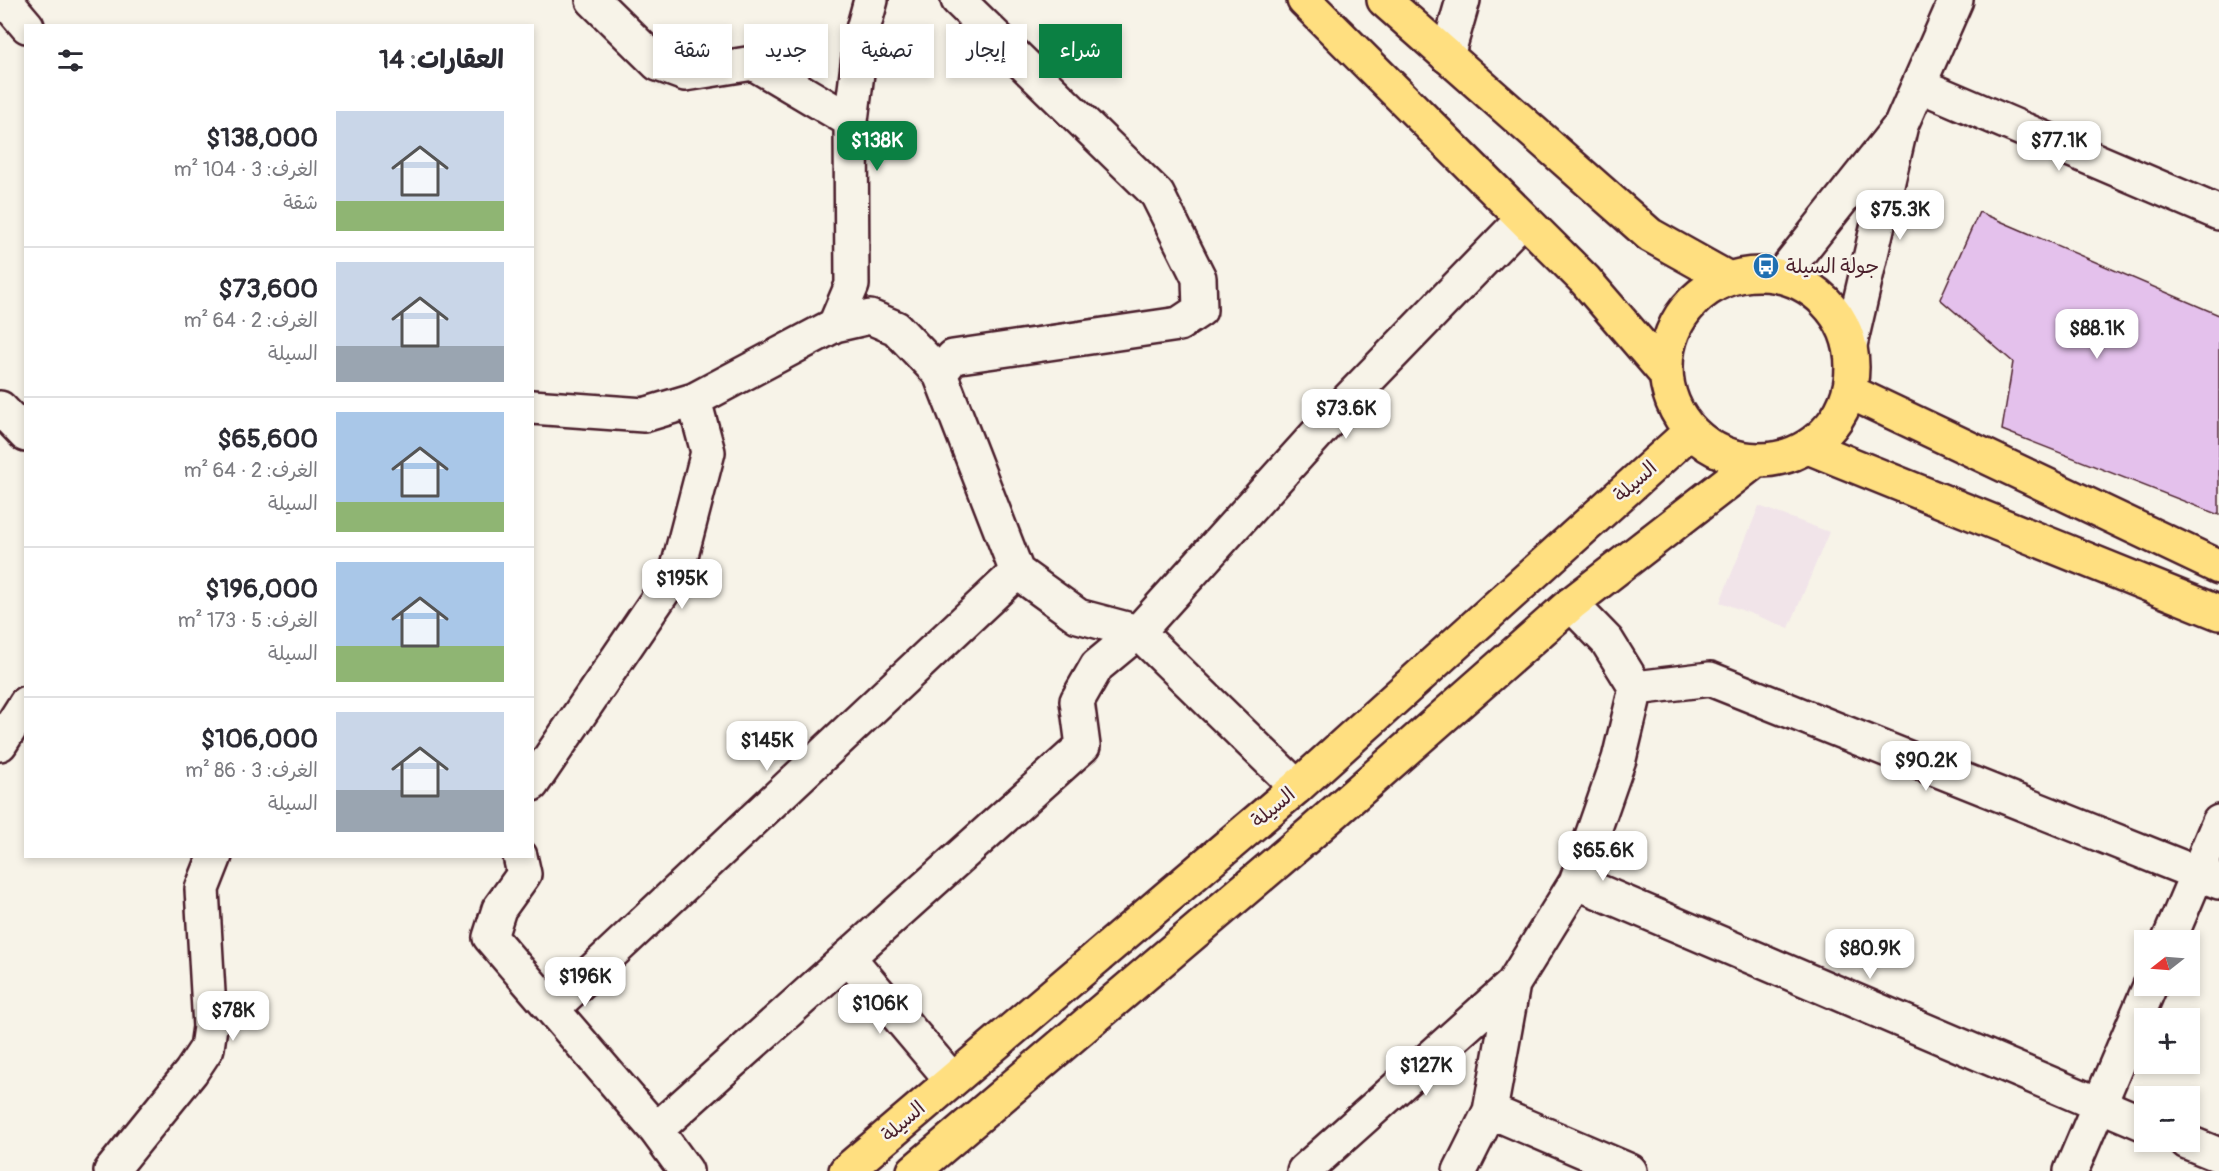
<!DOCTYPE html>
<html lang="ar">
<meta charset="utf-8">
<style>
:root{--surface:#fff;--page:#f7f7f7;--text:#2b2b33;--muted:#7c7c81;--line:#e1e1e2;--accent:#0b8043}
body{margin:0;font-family:Pangolin,"Playpen Sans Arabic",sans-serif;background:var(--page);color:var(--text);direction:rtl;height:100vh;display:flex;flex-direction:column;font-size:22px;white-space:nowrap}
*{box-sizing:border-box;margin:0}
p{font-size:20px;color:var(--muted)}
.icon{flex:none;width:33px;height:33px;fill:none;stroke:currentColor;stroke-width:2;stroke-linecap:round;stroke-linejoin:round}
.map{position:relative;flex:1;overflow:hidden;direction:ltr}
.panel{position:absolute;left:24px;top:24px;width:510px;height:834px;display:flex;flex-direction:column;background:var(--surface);border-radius:0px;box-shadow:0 3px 9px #0003;direction:rtl}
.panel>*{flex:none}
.banner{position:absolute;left:552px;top:24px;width:570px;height:54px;direction:rtl;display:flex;gap:12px}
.needle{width:39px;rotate:253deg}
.tools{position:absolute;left:2134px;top:930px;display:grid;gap:12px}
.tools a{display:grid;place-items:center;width:66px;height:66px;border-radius:0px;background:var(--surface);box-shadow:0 3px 9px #0003;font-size:30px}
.price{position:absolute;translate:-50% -51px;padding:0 14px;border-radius:12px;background:#fff;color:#222;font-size:20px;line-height:39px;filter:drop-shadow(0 2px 3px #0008)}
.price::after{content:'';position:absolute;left:50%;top:36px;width:18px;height:14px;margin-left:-9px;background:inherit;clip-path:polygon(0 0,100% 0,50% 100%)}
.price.current{background:var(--accent);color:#fff}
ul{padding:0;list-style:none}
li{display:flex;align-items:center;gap:18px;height:150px;padding:0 30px}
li+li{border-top:2px solid var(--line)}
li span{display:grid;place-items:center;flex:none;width:168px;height:120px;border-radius:0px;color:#555}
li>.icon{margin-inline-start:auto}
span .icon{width:72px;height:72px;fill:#fffc;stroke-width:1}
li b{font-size:26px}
h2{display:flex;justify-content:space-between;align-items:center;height:72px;padding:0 30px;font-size:26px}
.chip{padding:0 21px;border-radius:0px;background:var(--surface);box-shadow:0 3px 9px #0003;font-size:21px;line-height:54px}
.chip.current{background:var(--accent);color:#fff}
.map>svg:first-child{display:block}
.built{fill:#f1e4e9}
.building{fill:#e4c1ec;stroke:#4a1f2b;stroke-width:1.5}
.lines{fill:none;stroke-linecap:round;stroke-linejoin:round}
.street-casing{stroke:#4a1f2b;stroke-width:38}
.secondary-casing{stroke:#4a1f2b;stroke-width:38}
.primary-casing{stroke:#4a1f2b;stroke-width:38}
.street{stroke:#f7f3e8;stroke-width:33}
.secondary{stroke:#f7f3e8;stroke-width:33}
.primary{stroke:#ffdf80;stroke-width:33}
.labels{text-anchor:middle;stroke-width:5;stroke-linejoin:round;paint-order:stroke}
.poi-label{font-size:20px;fill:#4a1f2b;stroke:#f7f3e8;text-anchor:start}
.street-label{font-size:20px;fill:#4a1f2b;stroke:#f7f3e8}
</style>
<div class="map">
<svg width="2219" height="1171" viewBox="0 0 2219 1171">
<rect width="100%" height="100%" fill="#f7f3e8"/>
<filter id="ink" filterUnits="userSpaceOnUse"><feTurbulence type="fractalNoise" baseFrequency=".0167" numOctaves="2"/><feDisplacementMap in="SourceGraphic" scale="12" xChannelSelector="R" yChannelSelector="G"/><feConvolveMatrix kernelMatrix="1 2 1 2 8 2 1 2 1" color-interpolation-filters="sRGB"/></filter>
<g filter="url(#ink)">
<path class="built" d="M1759 506 1829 532 1789 628 1720 602Z"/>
<path class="building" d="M1979 212 2219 315V515L2002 430 2013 362 1940 299Z"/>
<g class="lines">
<defs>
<path id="street" d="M5 0 27 26
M593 0 658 64 685 74 753 63 851 121
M1447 56 1463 0
M1919 85 2219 213
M835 325 852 285 851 121 862 33 871 0
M940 374 953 357 1179 324 1200 310 1199 278 1157 194 958 0
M532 407 644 415 694 400 835 325 870 317 896 328 940 374 1017 572 1078 616 1138 632 1297 787
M0 408 26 435
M1636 688 1710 679 2219 882
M0 744 26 703
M532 784 677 571 708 452 694 400
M520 856 524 874 499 909 490 937 656 1130 686 1171
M1576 882 2145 1124
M848 957 952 1080
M552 1009 1017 572
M1490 1111 1630 1171
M656 1130 1083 746 1077 701 1097 666 1138 632 1344 404 1523 219
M2187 1142 2219 1155
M111 1171 191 1072 207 1048 210 1027 202 889 215 856
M1304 1171 1513 984
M1460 1171 1490 1111 1513 984 1576 882 1619 759 1636 688 1607 641 1571 604"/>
<path id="secondary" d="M1781 276 1896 131
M1850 345 1901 125 1956 0
M2169 940 2219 822
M2071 1171 2150 986"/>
<path id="primary" d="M1304 0 1585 280 1666 374
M1384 0 1650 235 1727 278
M1666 367a93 93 0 1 1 186 0a93 93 0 1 1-186 0Z
M1850 392 2219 567
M1808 447 2219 613
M846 1171 1297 787 1691 431
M914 1171 1310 834 1571 604 1755 461"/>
</defs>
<use href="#street" class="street-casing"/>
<use href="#secondary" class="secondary-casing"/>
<use href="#primary" class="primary-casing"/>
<use href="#street" class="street"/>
<use href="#secondary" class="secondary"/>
<use href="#primary" class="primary"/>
</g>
</g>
<defs>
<symbol id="bus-disc" viewBox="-11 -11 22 22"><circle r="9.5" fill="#1f6fb2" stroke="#f7f3e8"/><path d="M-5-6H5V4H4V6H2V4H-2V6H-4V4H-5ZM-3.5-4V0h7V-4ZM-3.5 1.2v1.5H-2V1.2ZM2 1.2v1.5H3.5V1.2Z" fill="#fff"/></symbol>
</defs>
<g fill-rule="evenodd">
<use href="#bus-disc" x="1751" y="251" width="30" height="30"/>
</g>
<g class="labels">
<g class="poi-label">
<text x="1786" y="273">جولة السيلة</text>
</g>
<g class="street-label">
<text transform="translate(1635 481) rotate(-42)" y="7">السيلة</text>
<text transform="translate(1273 807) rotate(-40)" y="7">السيلة</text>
<text transform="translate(903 1121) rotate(-41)" y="7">السيلة</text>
</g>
</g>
</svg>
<div class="tools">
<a><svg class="needle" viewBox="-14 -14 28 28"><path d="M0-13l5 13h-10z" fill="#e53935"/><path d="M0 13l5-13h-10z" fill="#7c7c81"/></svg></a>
<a>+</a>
<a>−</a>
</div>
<b class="price current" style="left:877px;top:172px">$138K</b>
<b class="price" style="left:2059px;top:172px">$77.1K</b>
<b class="price" style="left:1900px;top:241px">$75.3K</b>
<b class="price" style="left:2097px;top:360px">$88.1K</b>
<b class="price" style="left:1346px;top:440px">$73.6K</b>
<b class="price" style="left:682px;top:610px">$195K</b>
<b class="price" style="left:767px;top:772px">$145K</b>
<b class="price" style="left:1926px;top:792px">$90.2K</b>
<b class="price" style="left:1603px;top:882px">$65.6K</b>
<b class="price" style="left:1870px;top:980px">$80.9K</b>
<b class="price" style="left:585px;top:1008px">$196K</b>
<b class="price" style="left:880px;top:1035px">$106K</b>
<b class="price" style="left:233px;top:1042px">$78K</b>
<b class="price" style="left:1426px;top:1097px">$127K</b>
<div class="banner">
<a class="chip current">شراء</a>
<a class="chip">إيجار</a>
<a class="chip">تصفية</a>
<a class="chip">جديد</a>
<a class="chip">شقة</a>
</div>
<section class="panel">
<h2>العقارات: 14<svg class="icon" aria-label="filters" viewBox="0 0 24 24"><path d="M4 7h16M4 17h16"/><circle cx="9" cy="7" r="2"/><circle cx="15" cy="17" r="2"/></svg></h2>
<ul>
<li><span style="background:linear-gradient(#c9d6e8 75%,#8fb573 0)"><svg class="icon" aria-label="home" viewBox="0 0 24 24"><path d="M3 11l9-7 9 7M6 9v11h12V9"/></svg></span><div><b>$138,000</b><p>الغرف: 3 · 104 m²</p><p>شقة</p></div></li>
<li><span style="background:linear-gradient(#c9d6e8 70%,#9aa5b1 0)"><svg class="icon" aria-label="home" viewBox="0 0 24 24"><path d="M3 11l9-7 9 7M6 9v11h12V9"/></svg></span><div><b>$73,600</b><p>الغرف: 2 · 64 m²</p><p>السيلة</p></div></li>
<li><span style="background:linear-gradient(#a9c7e8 75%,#8fb573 0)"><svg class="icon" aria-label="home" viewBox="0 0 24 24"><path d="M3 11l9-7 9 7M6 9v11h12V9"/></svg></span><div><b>$65,600</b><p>الغرف: 2 · 64 m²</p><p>السيلة</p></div></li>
<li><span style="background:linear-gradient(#a9c7e8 70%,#8fb573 0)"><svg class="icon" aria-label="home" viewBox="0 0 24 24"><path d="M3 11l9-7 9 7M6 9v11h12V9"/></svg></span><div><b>$196,000</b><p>الغرف: 5 · 173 m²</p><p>السيلة</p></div></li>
<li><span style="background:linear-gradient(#c9d6e8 65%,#9aa5b1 0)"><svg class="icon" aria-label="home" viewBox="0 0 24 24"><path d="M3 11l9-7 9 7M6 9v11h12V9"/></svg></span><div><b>$106,000</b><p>الغرف: 3 · 86 m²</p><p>السيلة</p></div></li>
</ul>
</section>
</div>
